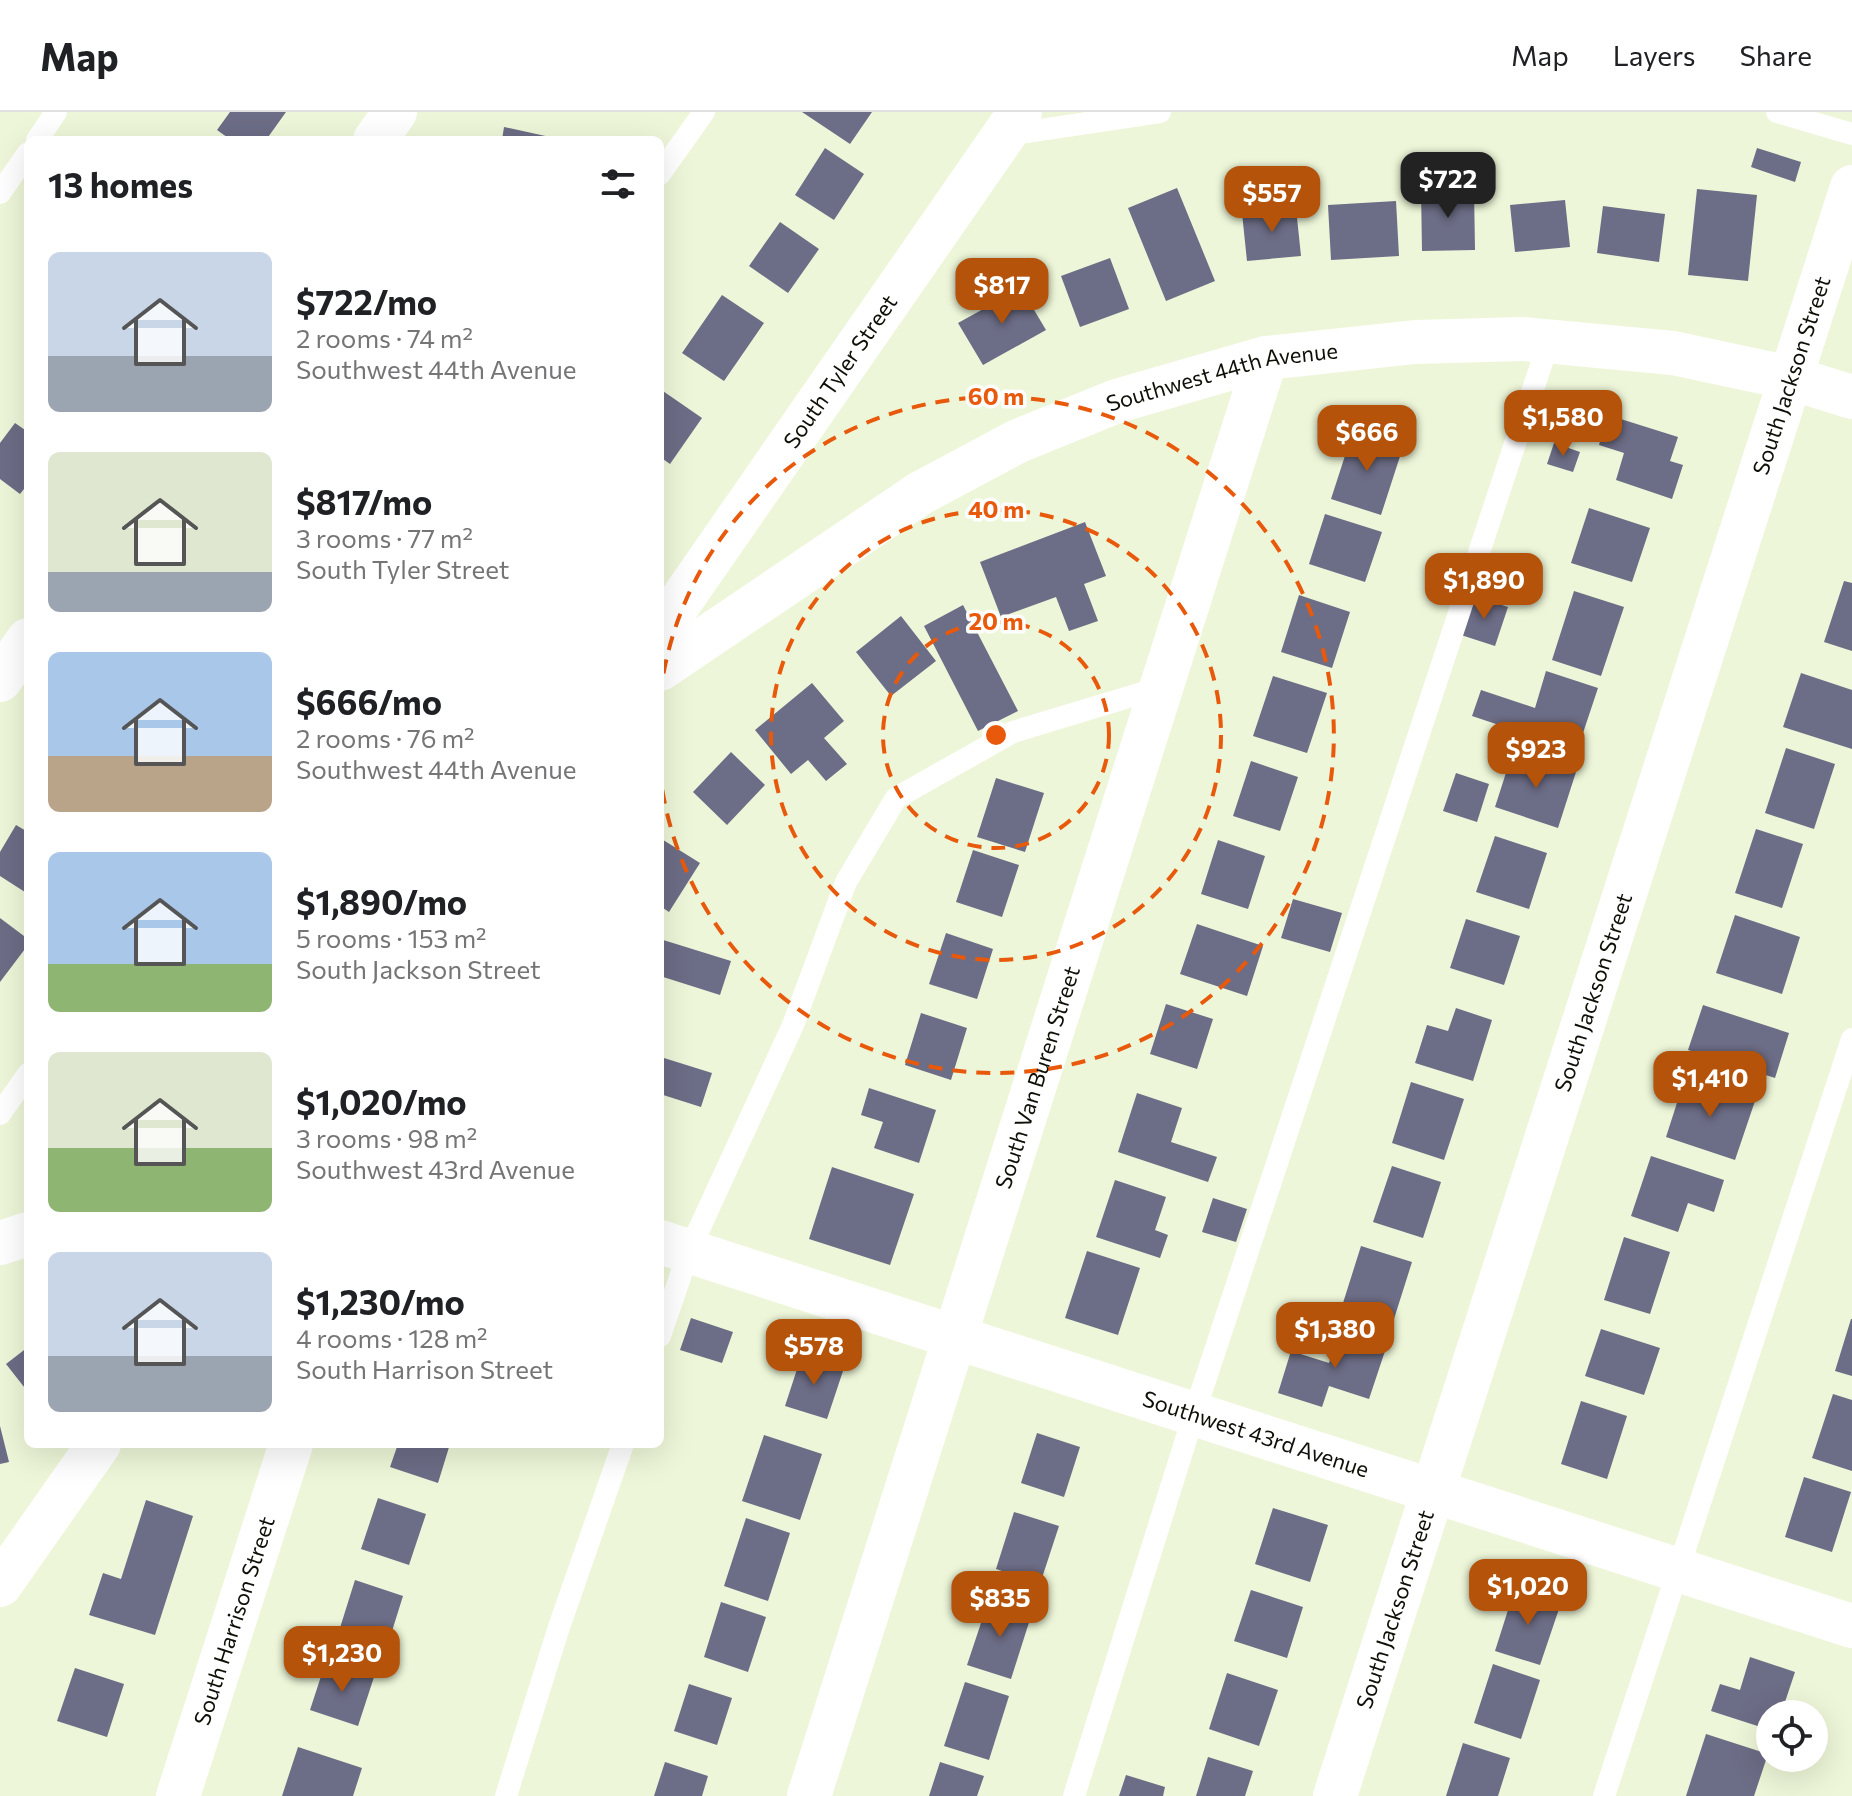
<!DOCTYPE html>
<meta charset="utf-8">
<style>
:root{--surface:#fff;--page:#f2f2f2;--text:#202124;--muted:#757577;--line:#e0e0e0;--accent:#b45309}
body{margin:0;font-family:Commissioner,sans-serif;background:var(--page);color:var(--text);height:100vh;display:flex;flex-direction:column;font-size:30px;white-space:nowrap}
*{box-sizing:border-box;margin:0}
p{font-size:26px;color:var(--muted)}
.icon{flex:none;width:44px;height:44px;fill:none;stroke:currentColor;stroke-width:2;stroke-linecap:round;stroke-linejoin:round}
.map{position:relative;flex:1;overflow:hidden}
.sheet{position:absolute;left:24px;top:24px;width:640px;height:1312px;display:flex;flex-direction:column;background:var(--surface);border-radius:12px;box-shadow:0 8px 32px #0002}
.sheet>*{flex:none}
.buttons{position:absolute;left:1756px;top:1588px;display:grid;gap:16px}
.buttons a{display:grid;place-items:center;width:72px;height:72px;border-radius:50%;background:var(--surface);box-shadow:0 8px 32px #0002;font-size:40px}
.price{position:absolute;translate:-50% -68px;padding:0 18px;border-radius:16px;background:var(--accent);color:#fff;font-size:26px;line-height:52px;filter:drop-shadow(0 2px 4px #0008)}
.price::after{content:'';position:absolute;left:50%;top:48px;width:24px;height:18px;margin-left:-12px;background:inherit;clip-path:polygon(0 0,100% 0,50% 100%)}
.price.on{background:#222;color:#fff}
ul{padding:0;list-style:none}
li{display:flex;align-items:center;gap:24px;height:200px;padding:0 24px}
li span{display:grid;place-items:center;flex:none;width:224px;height:160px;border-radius:12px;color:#555}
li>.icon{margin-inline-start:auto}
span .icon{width:96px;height:96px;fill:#fffc;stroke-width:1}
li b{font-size:34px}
h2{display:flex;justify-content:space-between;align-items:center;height:96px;padding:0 24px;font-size:34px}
header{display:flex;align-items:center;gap:48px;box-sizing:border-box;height:112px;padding:0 40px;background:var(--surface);border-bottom:2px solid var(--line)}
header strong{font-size:38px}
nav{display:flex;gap:44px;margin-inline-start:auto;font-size:28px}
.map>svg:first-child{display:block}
.building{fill:#6c6d86}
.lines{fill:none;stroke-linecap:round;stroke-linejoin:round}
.lane{stroke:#fff;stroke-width:22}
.street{stroke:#fff;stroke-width:44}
.secondary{stroke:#fff;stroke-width:44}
.ring{fill:none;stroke:#e8590c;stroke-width:4;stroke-dasharray:14 10}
.labels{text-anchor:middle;stroke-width:7;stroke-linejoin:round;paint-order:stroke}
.street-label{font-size:22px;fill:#0d1006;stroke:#fefefe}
.centre{fill:#e8590c;stroke:#fefefe;stroke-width:4}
.ring-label{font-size:24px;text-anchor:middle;font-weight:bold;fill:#e8590c;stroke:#fefefe;stroke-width:7;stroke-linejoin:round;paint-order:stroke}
</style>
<header>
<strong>Map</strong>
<nav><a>Map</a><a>Layers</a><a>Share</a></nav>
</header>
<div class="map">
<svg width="1852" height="1684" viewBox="0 0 1852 1684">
<rect width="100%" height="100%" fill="#edf6d8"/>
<path class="building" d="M230 0H286L266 28H231L217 18Z
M802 0H872L850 32Z
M504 15 550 25V28H502Z
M825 36 864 62 834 108 795 83Z
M1757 36 1801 50 1795 70 1751 55Z
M1177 76 1215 169 1166 189 1128 96Z
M1421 77H1474L1475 138 1422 139Z
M1697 77 1757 83 1748 169 1688 163Z
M1565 88 1570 135 1515 140 1510 93Z
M1396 89 1399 144 1331 148 1328 93Z
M1603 94 1665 102 1659 150 1597 141Z
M1296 96 1301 144 1247 149 1242 101Z
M780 110 819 137 788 181 749 154Z
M1110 146 1129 197 1080 215 1061 164Z
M1021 176 1046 218 983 253 958 211Z
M722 183 764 211 724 269 682 241Z
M660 277 702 306 670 352 660 345Z
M1608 303 1678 325 1670 349 1683 353 1672 387 1616 368 1624 341 1599 333Z
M15 311 28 320V372L20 382 0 367V331Z
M1353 319 1403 335 1381 403 1331 387Z
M1554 331 1580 340 1573 360 1547 352Z
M1589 396 1650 416 1632 470 1571 451Z
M1325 402 1382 420 1365 470 1309 452Z
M1085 410 1106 464 1084 472 1098 509 1069 519 1056 485 1001 505 980 450Z
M1844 469 1852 471V539L1824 530Z
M1574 479 1624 495 1601 564 1552 548Z
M1299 483 1350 500 1332 556 1281 540Z
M1474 484 1508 495 1495 534 1461 523Z
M963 493 1018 599 978 619 924 514Z
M901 504 936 549 891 584 856 540Z
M1546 559 1598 576 1577 639 1472 604 1481 578 1535 596Z
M1801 561 1852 578V637L1783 615Z
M1273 564 1327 581 1307 641 1253 624Z
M812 571 844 609 824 626 847 652 826 669 808 648 791 662 755 618Z
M1786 636 1835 652 1814 717 1765 701Z
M1513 639 1576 660 1558 716 1495 695Z
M731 640 765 673 727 713 693 680Z
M1251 649 1298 665 1280 719 1233 704Z
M1456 661 1489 672 1477 710 1443 699Z
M996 666 1044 681 1025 740 977 725Z
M16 713 28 720V782L0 764V740Z
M1756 717 1803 732 1782 796 1735 781Z
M1495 724 1547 741 1529 797 1476 780Z
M660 726 700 751 669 800 660 794Z
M1218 728 1265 744 1248 797 1201 782Z
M973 738 1019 753 1002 805 956 790Z
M1293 787 1342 801 1330 840 1281 826Z
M1735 803 1800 825 1782 882 1716 861Z
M0 806 28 827V833L0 870Z
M1466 807 1520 824 1504 873 1450 856Z
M1197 812 1263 834 1247 884 1180 862Z
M946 821 993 837 977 887 929 872Z
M660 827 731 849 720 883 660 864Z
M1166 892 1213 907 1197 957 1150 942Z
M1703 893 1789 921 1775 966 1688 938Z
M1456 896 1492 908 1473 969 1415 951 1427 913 1448 919Z
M921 901 967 916 951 968 905 953Z
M664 946 712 961 701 995 660 982V957Z
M1685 966 1755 989 1735 1048 1666 1025Z
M1411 970 1464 987 1444 1048 1392 1031Z
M869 976 936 998 919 1051 874 1036 883 1010 861 1003Z
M1137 981 1182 996 1171 1030 1217 1045 1208 1070 1118 1040Z
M1651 1044 1724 1068 1714 1100 1688 1091 1678 1120 1631 1104Z
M1392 1054 1441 1070 1423 1126 1373 1110Z
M832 1055 914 1082 890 1153 809 1127Z
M1115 1068 1166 1085 1155 1118 1168 1123 1160 1146 1096 1125Z
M1213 1086 1247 1097 1236 1130 1202 1120Z
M1624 1125 1670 1140 1650 1202 1604 1188Z
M1361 1134 1412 1150 1394 1207 1343 1191Z
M1087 1139 1140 1156 1118 1223 1065 1206Z
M691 1206 733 1220 722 1251 680 1238Z
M1851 1207H1852V1264L1835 1259Z
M1340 1217 1387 1233 1369 1287 1329 1274 1322 1295 1278 1281 1291 1239 1329 1251Z
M1601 1217 1660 1236 1644 1283 1585 1264Z
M28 1235V1280L6 1252Z
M802 1242 844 1256 827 1307 785 1294Z
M1833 1282 1852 1288V1359L1812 1346Z
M1581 1289 1627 1304 1607 1367 1561 1352Z
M0 1314 9 1350 0 1352Z
M1037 1321 1080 1335 1064 1385 1021 1371Z
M764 1323 822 1342 800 1408 742 1389Z
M398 1332H450L438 1371 390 1355Z
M1804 1365 1851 1380 1832 1440 1785 1425Z
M378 1386 426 1402 409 1453 361 1437Z
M146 1388 193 1404 155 1523 89 1503 103 1461 121 1467Z
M1273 1396 1328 1413 1310 1470 1255 1452Z
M1014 1400 1059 1414 1040 1472 996 1457Z
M746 1406 790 1421 768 1489 724 1474Z
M355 1468 403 1484 387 1535 339 1519Z
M1515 1476 1561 1491 1540 1553 1495 1539Z
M1251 1478 1303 1495 1287 1546 1234 1529Z
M989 1487 1032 1501 1011 1567 967 1553Z
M721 1490 766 1505 748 1560 704 1545Z
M1750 1545 1795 1560 1781 1602H1770V1618L1711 1599 1720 1572 1740 1578Z
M326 1549 374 1565 358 1614 310 1598Z
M1493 1552 1540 1568 1521 1627 1474 1611Z
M75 1556 124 1572 107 1625 57 1609Z
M1227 1561 1278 1578 1259 1634 1209 1617Z
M965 1570 1009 1584 989 1648 944 1634Z
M689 1572 732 1586 717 1633 674 1619Z
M1706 1622 1768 1642 1754 1684H1686Z
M1463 1631 1510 1646 1498 1684H1446Z
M298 1635 362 1656 353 1684H282Z
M1208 1645 1253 1659 1245 1684H1196Z
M665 1650 708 1664 702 1684H654Z
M940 1650 984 1664 977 1684H929Z
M1126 1663 1165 1675 1163 1684H1119Z"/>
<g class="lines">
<path class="lane" d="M1777 0 1852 22
M1007 23 1160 0
M37 28 56 0
M660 62 704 0
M0 81 28 41
M0 1002 28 962
M660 1224 689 1139 793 913 846 770 896 686 1013 620 1162 575
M506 1684 559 1515 623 1332
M1074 1684 1194 1302 1549 229
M1604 1684 1852 927"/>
<g class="street">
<path d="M375 28 395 0"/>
<path d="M0 568 28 528"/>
<path id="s1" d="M660 1130 1852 1514"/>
<path d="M0 1131 28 1122"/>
<path id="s2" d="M809 1684 1266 246"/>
<path id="s3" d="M1335 1684 1852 75"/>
</g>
<g class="secondary">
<path id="s4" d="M660 519 1020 0"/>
<path id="s5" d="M660 557 919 382 1018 329 1117 289 1266 246 1415 230 1522 227 1673 241 1791 266 1852 285"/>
<path d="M0 1473 99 1332"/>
<path id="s6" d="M178 1684 291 1332"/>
</g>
</g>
<g class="ring">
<circle cx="996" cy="623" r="113"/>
<circle cx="996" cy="623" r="225"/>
<path d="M660 585A338 338 0 1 1 660 661"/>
</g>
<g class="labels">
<g class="street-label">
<text dy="8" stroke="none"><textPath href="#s4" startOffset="316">South Tyler Street</textPath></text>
<text dy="8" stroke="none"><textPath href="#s3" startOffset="1492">South Jackson Street</textPath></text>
<text dy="8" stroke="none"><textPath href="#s5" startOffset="640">Southwest 44th Avenue</textPath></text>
<text dy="8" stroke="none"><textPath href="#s3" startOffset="844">South Jackson Street</textPath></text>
<text dy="8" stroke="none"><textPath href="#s2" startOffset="754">South Van Buren Street</textPath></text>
<text dy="8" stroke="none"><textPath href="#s1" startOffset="626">Southwest 43rd Avenue</textPath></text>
<text dy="8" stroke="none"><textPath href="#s3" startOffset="196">South Jackson Street</textPath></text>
<text dy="8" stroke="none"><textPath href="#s6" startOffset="184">South Harrison Street</textPath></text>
</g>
</g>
<circle cx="996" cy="623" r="12" class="centre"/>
<g class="ring-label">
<text x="996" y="293">60 m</text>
<text x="996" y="406">40 m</text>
<text x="996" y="518">20 m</text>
</g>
</svg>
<div class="buttons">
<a><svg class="icon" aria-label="locate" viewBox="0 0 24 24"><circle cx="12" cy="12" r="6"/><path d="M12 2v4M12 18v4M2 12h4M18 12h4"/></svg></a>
</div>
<b class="price on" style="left:1448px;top:108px">$722</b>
<b class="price" style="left:1272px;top:122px">$557</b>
<b class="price" style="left:1002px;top:214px">$817</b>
<b class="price" style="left:1563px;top:346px">$1,580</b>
<b class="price" style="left:1367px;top:361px">$666</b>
<b class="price" style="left:1484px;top:509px">$1,890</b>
<b class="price" style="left:1536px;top:678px">$923</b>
<b class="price" style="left:1710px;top:1007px">$1,410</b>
<b class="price" style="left:1335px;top:1258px">$1,380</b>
<b class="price" style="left:814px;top:1275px">$578</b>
<b class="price" style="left:1528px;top:1515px">$1,020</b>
<b class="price" style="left:1000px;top:1527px">$835</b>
<b class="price" style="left:342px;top:1582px">$1,230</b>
<section class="sheet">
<h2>13 homes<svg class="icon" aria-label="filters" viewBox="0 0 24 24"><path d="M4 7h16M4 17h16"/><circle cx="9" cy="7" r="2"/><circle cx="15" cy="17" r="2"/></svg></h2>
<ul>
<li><span style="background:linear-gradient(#c9d6e8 65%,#9aa5b1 0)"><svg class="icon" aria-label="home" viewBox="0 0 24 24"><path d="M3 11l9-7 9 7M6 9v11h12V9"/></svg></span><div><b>$722/mo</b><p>2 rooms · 74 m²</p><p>Southwest 44th Avenue</p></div></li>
<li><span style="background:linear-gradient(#dfe7d0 75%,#9aa5b1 0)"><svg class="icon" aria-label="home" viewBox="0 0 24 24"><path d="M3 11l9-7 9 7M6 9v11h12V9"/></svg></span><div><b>$817/mo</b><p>3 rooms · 77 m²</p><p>South Tyler Street</p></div></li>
<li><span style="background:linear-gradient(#a9c7e8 65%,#b9a48a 0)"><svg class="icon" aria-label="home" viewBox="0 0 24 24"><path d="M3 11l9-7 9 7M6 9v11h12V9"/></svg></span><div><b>$666/mo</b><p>2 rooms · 76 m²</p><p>Southwest 44th Avenue</p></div></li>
<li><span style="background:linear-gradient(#a9c7e8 70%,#8fb573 0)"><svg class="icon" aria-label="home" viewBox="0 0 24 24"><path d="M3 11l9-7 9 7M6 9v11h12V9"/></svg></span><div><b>$1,890/mo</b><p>5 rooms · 153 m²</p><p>South Jackson Street</p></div></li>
<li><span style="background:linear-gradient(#dfe7d0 60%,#8fb573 0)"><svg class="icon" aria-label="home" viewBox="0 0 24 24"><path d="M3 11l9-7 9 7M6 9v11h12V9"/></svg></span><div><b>$1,020/mo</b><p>3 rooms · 98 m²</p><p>Southwest 43rd Avenue</p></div></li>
<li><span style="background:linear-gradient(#c9d6e8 65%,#9aa5b1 0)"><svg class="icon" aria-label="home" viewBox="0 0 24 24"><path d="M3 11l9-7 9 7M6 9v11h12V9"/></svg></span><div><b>$1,230/mo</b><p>4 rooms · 128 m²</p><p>South Harrison Street</p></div></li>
</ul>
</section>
</div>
